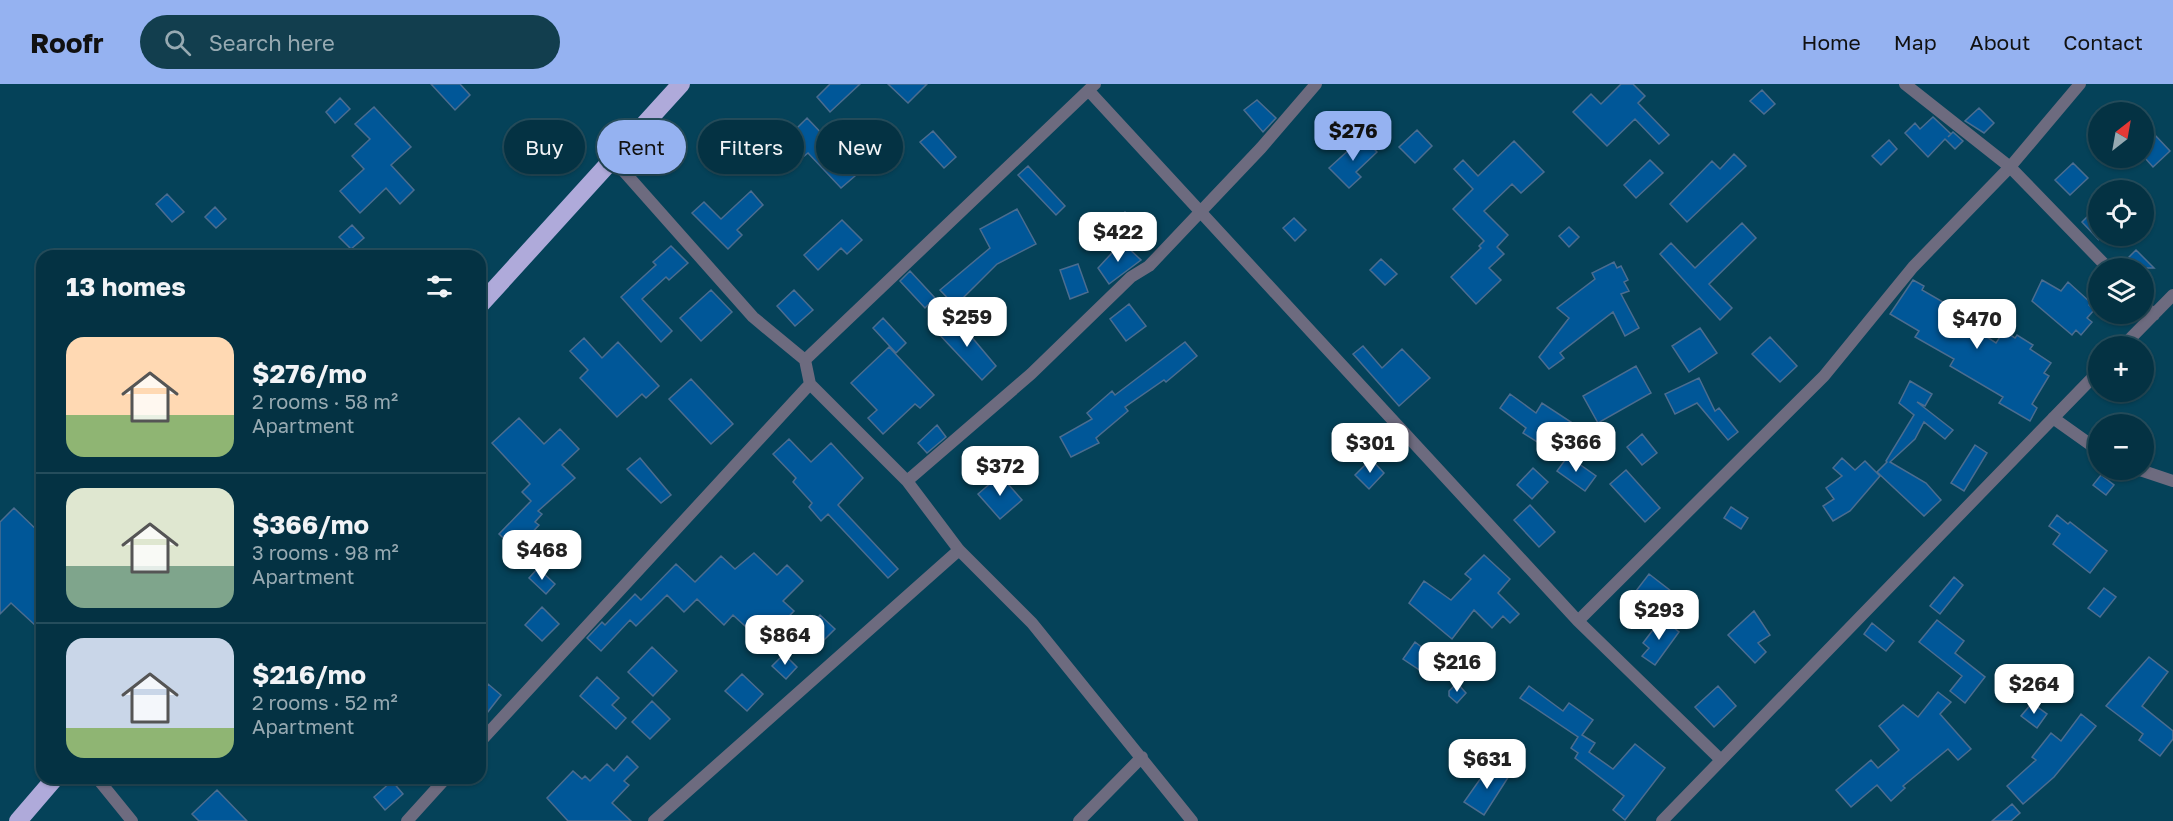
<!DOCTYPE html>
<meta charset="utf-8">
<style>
:root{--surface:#043243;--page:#123e4e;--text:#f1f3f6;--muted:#97aab2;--line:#254d5c;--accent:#95b2f1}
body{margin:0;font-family:"Golos Text",sans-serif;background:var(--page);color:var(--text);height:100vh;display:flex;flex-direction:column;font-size:22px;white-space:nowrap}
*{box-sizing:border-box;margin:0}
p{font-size:20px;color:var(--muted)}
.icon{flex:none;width:33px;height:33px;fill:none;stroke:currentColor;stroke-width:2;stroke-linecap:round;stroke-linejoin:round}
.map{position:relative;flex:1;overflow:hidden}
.sheet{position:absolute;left:36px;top:166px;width:450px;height:534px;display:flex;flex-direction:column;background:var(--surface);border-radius:18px;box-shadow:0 2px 4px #0004,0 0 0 2px var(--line)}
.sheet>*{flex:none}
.banner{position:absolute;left:504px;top:36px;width:570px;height:54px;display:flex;gap:12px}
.needle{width:39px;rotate:31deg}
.buttons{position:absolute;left:2088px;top:18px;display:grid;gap:12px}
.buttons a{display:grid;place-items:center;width:66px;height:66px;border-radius:50%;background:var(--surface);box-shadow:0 2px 4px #0004,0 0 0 2px var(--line);font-size:30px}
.price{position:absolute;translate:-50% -51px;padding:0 14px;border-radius:12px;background:#fff;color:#222;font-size:20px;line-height:39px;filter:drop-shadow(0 2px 3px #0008)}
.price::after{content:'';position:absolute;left:50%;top:36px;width:18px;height:14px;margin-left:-9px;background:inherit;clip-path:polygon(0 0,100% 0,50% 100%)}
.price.current{background:var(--accent);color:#111}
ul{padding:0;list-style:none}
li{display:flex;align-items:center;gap:18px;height:150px;padding:0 30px}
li+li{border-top:2px solid var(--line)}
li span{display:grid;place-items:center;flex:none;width:168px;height:120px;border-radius:18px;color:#555}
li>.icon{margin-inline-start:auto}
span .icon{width:72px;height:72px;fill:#fffc;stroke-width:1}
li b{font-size:26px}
h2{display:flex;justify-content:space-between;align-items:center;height:72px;padding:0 30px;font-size:26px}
.tag{padding:0 21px;border-radius:27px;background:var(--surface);box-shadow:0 2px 4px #0004,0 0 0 2px var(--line);font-size:21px;line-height:54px}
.tag.current{background:var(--accent);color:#111}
header{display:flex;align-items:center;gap:36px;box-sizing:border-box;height:84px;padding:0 30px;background:var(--accent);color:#111}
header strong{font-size:28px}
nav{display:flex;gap:33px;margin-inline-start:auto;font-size:21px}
.search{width:420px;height:54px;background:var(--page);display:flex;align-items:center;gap:15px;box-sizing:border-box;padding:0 21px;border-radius:33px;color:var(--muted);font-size:22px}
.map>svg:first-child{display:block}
.building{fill:#005798;stroke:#4b6d90;stroke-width:1.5}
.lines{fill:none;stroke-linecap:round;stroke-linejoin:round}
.street{stroke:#6d6b7f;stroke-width:12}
.highway{stroke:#afaada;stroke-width:18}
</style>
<header>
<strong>Roofr</strong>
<div class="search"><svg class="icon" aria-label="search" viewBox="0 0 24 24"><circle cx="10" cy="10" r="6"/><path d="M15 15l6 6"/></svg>Search here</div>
<nav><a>Home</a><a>Map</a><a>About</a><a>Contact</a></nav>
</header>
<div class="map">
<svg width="2173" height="737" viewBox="0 0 2173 737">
<rect width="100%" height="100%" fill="#054259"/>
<path class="building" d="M431 0H460L470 11 455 26Z
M830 0H860L830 28 817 13Z
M888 0H927L908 19Z
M1621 0H1633L1645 12 1638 19 1669 51 1659 60 1635 35 1607 62 1573 28 1591 10 1601 20Z
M1762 6 1775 20 1764 30 1750 17Z
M340 14 350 25 335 39 326 28Z
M1257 16 1276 34 1263 48 1244 26Z
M374 23 411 63 391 81 414 106 400 120 386 104 360 129 340 107 364 85 352 72 370 55 355 40Z
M1979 24 1994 39 1984 49 1965 37Z
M1933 33 1951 50 1948 53 1953 48 1963 57 1955 65 1945 55 1928 73 1905 49 1915 39 1920 45Z
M807 34 825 53 821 56 855 92 841 104 808 69 803 73 786 55Z
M1417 46 1432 62 1415 79 1399 63Z
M933 47 956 73 944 84 920 58Z
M2154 50 2170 67 2153 83 2144 73V61Z
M1363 53 1377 68 1356 88 1361 93 1349 104 1329 84Z
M1889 56 1897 65 1881 81 1872 72Z
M1514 57 1544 88 1521 109 1512 100 1484 127 1508 151 1497 163 1504 170 1489 184 1501 196 1476 220 1451 193 1481 164 1479 162 1484 157 1453 125 1473 105 1454 85 1463 76 1478 92Z
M1734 70 1746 82 1687 138 1670 120 1712 77 1720 85Z
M1650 76 1663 89 1636 114 1624 101Z
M2073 79 2088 94 2070 111 2055 96Z
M1028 82 1065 122 1056 131 1018 91Z
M751 107 763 121 737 146 742 151 728 165 692 129 704 118 721 135Z
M167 110 184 128 172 138 156 120Z
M2098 122V155L2082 138Z
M215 123 226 135 216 144 205 133Z
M1017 125 1036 160 997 180 955 222 940 206 990 164 980 145Z
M1125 128 1143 144 1130 157 1113 141Z
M1294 134 1306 146 1295 157 1283 144Z
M842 136 862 156 847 170 841 164 818 186 804 171Z
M1742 139 1756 154 1709 200 1732 224 1720 236 1660 170 1671 159 1695 184Z
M352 141 364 154 351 165 339 153Z
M1569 143 1579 153 1569 163 1559 152Z
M1122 158 1141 176 1109 200 1098 184Z
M671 162 688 179 669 196 666 193 642 215 672 247 661 258 621 213 656 181 653 178Z
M2136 166 2154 184H2130L2124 178Z
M1381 175 1397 190 1385 201 1370 186Z
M1614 178 1617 184 1621 182 1628 196 1624 198 1629 207 1621 210 1639 244 1625 252 1613 228 1560 269 1564 274 1549 285 1539 273 1569 234 1557 224 1595 195 1592 189Z
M1078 180 1088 208 1070 215 1060 186Z
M910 187 935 214 925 224 900 197Z
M1913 196 1924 202 1922 206 1974 236 1970 242 1996 259 2004 247 2015 254 2017 251 2033 261 2030 265 2051 279 2044 289 2049 292 2032 320 2037 324 2030 337 1999 319 2003 313 1950 282 1954 275 1915 253 1919 247 1890 230Z
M2042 196 2061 207 2068 198 2091 219 2089 221 2094 226 2087 234 2092 238 2081 251 2076 246 2072 251 2032 217Z
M711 206 732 228 701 257 680 234Z
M794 206 813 226 795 242 777 222Z
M1129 220 1146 242 1126 257 1110 235Z
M954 232 996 282 982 296 937 248Z
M883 234 906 259 896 269 873 244Z
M1700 244 1717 269 1689 288 1672 262Z
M1770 253 1797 282 1780 298 1752 270Z
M584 254 602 274 618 258 659 302 646 314 642 310 617 333 580 294 588 286 570 267Z
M1185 258 1197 272 1166 298 1164 296 1125 323 1128 327 1096 354 1099 359 1071 373 1060 353 1092 335 1087 329 1112 307 1115 311Z
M1363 262 1382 284 1402 265 1430 294 1399 322 1353 270Z
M889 263 934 311 920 324 915 320 883 350 868 334 877 326 851 299Z
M1636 282 1651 309 1598 339 1583 312Z
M1699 294 1715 327 1719 324 1738 348 1728 356 1697 319 1675 330 1665 310Z
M691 295 733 340 711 360 669 315Z
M1910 297 1932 310 1925 322 1917 318 1953 346 1945 355 1924 338 1915 355 1890 378 1926 399 1941 416 1924 432 1877 388 1887 378 1886 377 1914 331 1899 319Z
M1510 310 1536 329 1542 319 1577 342 1558 371 1523 349 1526 344 1500 324Z
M519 334 544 360 560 345 579 365 562 381 575 394 538 427 542 430 535 438 539 441 516 466 499 450 531 417 522 408 530 400 492 359Z
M937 341 946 353 927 369 918 359Z
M1642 350 1657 369 1642 381 1627 363Z
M789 355 811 378 831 359 863 394 838 421 898 485 888 494 828 430 821 437 809 423 812 419 793 398 796 394 773 370Z
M1975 361 1987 369 1964 407 1951 399Z
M1568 372 1596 392 1585 407 1557 387Z
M640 374 671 411 661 419 627 385Z
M1842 374 1855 386 1865 377 1880 392 1850 427 1833 437 1823 422 1834 415 1826 404 1842 392 1833 384Z
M1371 375 1384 389 1369 405 1355 391Z
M1533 384 1548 398 1532 415 1517 401Z
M1626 386 1660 424 1645 438 1610 400Z
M1000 391 1022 416 1000 435 978 410Z
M2101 391 2114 401 2106 411 2093 401Z
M1530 421 1555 448 1539 463 1514 436Z
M1731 423 1748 434 1741 445 1724 434Z
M14 424 42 451V535L36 542 11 519 0 530V438Z
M2057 431 2068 440 2070 438 2107 467 2090 489 2053 460 2060 450 2049 442Z
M754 469 777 491 787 481 803 497 783 517 794 527 769 553 764 548 758 554 733 531 724 541 697 515 684 528 667 511 636 542 630 536 601 567 587 554 602 538 605 541 635 510 641 516 676 480 695 498 721 472 735 485Z
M1484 471 1510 495 1498 509 1519 530 1510 539 1503 532 1492 544 1474 526 1452 555 1409 519 1424 497 1451 516 1471 495 1465 490Z
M538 484 555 500 546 510 529 494Z
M1649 490 1676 511 1652 542 1630 525 1641 510 1636 507Z
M1954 493 1963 501 1940 530 1930 522Z
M2104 504 2116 513 2100 533 2088 524Z
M542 523 559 540 542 557 525 541Z
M1754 527 1770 551 1758 559 1766 568 1755 579 1728 551Z
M820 531 835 545 823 557 809 543Z
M1662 534 1679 548 1655 581 1642 572 1649 564 1643 559Z
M1937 536 1964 557 1955 569 1985 593 1965 619 1950 607 1962 592 1919 558Z
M1872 539 1894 557 1886 567 1864 550Z
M1415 558 1433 572 1421 587 1403 575Z
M652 563 677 587 653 612 628 588Z
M784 570 797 583 786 595 772 582Z
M2149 573 2168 588 2142 622 2173 647V655L2160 672 2139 656 2143 650 2106 622Z
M742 590 763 610 747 627 725 607Z
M597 593 619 614 612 621 626 634 616 645 580 612Z
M1457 599 1466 609 1457 619 1449 612V607Z
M488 600 501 611 480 638V610Z
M1529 602 1563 627 1569 619 1593 636 1582 651 1595 659 1589 668 1613 685 1635 660 1665 684 1625 736 1613 726 1624 712 1575 674 1578 669 1571 664 1578 653 1520 614Z
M1718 602 1736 622 1714 643 1695 623Z
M1938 608 1951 618 1940 630 1971 665 1958 676 1948 665 1903 702 1905 704 1891 717 1877 701 1851 723 1836 706 1871 676 1878 684 1899 666 1879 642 1903 621 1918 633Z
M652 617 670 635 650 655 632 638Z
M2032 619 2047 630 2037 644 2021 632Z
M2081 630 2096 642 2054 693 2023 720 2007 702 2036 676 2032 673 2051 649 2061 657Z
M627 672 638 683 624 697 629 701 612 719 631 737H568L547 714 573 687 582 695 585 692 590 697 607 680 614 687Z
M1490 681 1509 692 1484 731 1464 718Z
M392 697 403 710 385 726 374 713Z
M217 706 247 737H199L192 730Z
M2012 720 2020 729 2011 737H1992Z"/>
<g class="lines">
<path class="street" d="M1905 0 2010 83 2108 184
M1089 7 1578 537 1720 675
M612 74 753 233 805 276 810 300 907 397 959 466 1032 539 1192 737
M2144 221 2154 231
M2123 262 2173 211
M805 276 1095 0
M2053 334 2098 366
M2140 386 2173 397
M907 397 1031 290 1131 193 1149 182 1261 64 1316 0
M1578 537 1824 292 1913 183 2010 83 2080 0
M480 658 810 300
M97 694 132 737
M407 737 446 694
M654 737 959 466
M1079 737 1142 673
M1662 737 2098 288"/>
<path class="highway" d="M480 221 681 0
M18 737 55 694"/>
</g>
</svg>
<div class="buttons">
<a><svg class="needle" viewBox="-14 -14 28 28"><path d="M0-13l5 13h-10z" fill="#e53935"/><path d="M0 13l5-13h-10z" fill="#97aab2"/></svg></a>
<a><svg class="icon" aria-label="locate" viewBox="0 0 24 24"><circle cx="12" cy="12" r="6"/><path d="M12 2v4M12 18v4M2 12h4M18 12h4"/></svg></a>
<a><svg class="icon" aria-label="layers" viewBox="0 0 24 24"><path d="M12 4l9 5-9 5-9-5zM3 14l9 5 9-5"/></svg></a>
<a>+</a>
<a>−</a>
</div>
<b class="price current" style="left:1353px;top:78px">$276</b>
<b class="price" style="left:1118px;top:179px">$422</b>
<b class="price" style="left:967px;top:264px">$259</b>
<b class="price" style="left:1977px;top:266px">$470</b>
<b class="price" style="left:1576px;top:389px">$366</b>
<b class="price" style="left:1370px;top:390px">$301</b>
<b class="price" style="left:1000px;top:413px">$372</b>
<b class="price" style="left:542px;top:497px">$468</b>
<b class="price" style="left:1659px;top:557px">$293</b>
<b class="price" style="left:785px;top:582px">$864</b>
<b class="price" style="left:1457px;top:609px">$216</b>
<b class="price" style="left:2034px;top:631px">$264</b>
<b class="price" style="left:1487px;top:706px">$631</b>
<div class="banner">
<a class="tag">Buy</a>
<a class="tag current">Rent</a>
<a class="tag">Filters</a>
<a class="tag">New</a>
</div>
<section class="sheet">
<h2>13 homes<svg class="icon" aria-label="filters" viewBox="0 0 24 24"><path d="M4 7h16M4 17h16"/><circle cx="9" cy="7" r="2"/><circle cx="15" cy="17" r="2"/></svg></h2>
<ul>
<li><span style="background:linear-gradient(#ffd9b3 65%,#8fb573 0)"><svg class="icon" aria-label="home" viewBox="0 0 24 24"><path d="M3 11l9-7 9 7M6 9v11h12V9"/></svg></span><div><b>$276/mo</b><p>2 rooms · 58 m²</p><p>Apartment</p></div></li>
<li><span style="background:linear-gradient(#dfe7d0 65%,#7fa58c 0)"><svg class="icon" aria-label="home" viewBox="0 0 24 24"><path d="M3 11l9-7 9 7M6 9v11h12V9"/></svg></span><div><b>$366/mo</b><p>3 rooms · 98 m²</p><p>Apartment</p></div></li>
<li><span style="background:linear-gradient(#c9d6e8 75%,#8fb573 0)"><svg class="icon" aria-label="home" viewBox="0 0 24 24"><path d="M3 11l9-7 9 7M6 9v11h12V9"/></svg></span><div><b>$216/mo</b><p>2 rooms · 52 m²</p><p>Apartment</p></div></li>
</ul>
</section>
</div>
